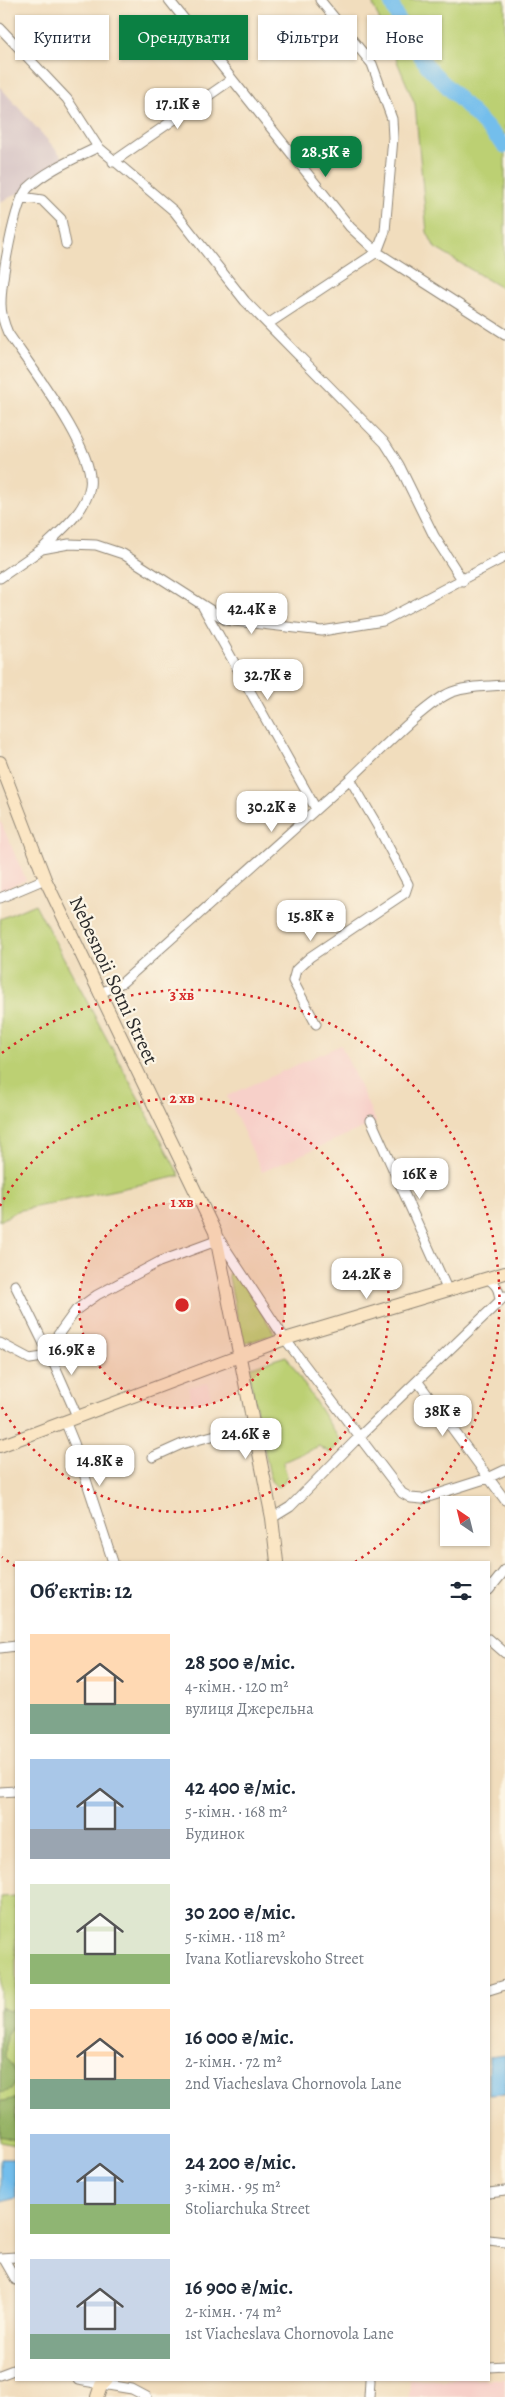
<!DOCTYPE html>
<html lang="uk">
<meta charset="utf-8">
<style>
:root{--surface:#fff;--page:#f6f6f7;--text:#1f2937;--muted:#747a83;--accent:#0b8043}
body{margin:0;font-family:Alegreya,serif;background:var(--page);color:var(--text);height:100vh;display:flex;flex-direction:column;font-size:19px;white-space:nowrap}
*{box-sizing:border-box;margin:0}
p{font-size:16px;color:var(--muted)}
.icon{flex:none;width:28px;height:28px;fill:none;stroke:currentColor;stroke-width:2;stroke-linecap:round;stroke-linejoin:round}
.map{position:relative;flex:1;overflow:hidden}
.side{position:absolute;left:15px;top:1561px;width:475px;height:820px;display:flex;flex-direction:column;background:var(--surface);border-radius:0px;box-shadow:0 1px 4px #0004}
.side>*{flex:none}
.guide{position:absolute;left:15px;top:15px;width:475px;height:45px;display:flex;gap:10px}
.needle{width:32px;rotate:325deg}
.buttons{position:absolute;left:440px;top:1496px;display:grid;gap:10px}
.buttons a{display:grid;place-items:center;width:50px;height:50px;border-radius:0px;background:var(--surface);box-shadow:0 1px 4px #0004;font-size:25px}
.price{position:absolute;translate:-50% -42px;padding:0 11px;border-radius:10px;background:#fff;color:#222;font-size:16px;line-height:32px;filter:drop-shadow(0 1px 2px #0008)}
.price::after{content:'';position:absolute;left:50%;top:30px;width:15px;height:11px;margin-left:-8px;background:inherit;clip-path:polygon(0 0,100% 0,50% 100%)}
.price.active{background:var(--accent);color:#fff}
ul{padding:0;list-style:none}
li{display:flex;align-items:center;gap:15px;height:125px;padding:0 15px}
li span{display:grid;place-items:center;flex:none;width:140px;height:100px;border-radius:0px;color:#555}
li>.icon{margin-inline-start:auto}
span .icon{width:60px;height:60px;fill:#fffc;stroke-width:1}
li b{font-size:21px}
h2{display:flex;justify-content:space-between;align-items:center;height:60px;padding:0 15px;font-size:21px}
.pill{padding:0 18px;border-radius:0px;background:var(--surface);box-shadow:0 1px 4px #0004;font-size:18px;line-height:45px}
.pill.active{background:var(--accent);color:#fff}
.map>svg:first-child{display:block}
.built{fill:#f7d0c9}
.industrial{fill:#d2bec1}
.green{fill:#bcd073;stroke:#747e4f}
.forest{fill:#95b265;stroke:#606e48}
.water{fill:#73beec;stroke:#4f748c}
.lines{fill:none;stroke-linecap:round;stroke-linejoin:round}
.river{stroke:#73beec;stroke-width:15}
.street-casing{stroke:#8e8474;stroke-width:11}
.secondary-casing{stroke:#8e8474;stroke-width:14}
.street{stroke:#fff;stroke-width:9}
.secondary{stroke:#fbe6c4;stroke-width:12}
.ring{fill:none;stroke:#d62828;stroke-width:2.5;stroke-dasharray:2.5 5}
.labels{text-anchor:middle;stroke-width:4.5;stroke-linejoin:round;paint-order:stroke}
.street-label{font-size:20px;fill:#2b2b2b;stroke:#fcf5e5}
.centre{fill:#d62828;stroke:#fcf5e5;stroke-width:2.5}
.ring-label{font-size:15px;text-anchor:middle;font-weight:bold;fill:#d62828;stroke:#fcf5e5;stroke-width:4.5;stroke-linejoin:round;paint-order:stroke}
</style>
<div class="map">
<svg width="505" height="2397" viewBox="0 0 505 2397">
<rect width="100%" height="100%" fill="#fcf5e5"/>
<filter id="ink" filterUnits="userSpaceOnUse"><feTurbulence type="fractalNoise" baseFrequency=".02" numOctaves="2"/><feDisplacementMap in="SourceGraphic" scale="10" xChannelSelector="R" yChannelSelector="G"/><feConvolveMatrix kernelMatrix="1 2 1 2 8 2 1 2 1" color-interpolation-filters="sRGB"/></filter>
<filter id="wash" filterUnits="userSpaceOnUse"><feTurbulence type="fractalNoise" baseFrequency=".0096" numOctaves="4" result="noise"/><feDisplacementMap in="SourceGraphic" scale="20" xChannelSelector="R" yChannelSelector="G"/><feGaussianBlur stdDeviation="1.12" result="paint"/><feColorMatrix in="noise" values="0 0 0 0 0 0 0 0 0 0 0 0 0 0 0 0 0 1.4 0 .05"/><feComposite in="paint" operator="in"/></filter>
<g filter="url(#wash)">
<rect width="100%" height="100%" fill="#f1ddbd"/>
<path class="built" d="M0 820 26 880 0 891Z
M341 1045 376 1122 262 1172 227 1096Z
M208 1383 211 1398 192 1402 188 1387Z
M489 2379H505V2397H409L410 2380Z"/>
<path class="industrial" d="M0 87 67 162 27 189 0 202Z"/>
<path class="green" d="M371 0H505V290L435 248 427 232 415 104Z
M35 904 180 1176 17 1211 0 1221V919Z
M236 1271 275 1334 243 1344 228 1274Z
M286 1356 341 1442 330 1453 319 1446 283 1462 287 1476 282 1485 277 1487 271 1481 248 1368Z
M16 1896V2145L0 2142V1897Z"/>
<path class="forest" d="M0 2007 9 2011 16 2007V2021L6 2036 5 2057C14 2068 21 2076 11 2090L0 2093Z
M16 2098V2140L0 2136V2102Z"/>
<path class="water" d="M505 2055V2094L489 2095V2057Z
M0 2159H16V2198L0 2202Z"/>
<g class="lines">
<path class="river" d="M390 0 404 33 428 67 505 146"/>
</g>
</g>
<g filter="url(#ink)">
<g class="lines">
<defs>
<path id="street" d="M169 0 350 227 377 252 505 334
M0 28 67 99 98 147 174 211 245 301 385 443 399 465 434 536 463 581
M113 162 231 80
M22 197 42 200 61 219 66 244
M268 324 377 252 385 231 393 138 392 119 372 64 320 0
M43 548C60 531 86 512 90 486 96 450 29 365 8 333 4 324 1 314 1 304 1 282 14 202 28 188 47 170 74 159 98 147
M0 578 42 549 69 544 96 545 123 554 226 620 322 631 383 621 505 557
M203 607 316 809
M350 779C373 758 426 702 452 692 469 686 488 686 505 685
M0 898 45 879
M99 994 123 982 350 779 377 825 408 884 405 893 310 957 296 970 293 981 316 1024
M371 1120 448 1291
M218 1237 285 1339 402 1493 411 1498 422 1499 488 1478 505 1470
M487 1278C497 1285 499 1289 500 1301
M0 1343 30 1359 43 1357 47 1350 15 1285
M47 1350 76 1310 97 1295 159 1262 216 1241
M43 1357 54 1364 77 1416
M418 1382 505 1500
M65 1421 74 1443 113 1562
M153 1457 182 1444 253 1425
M272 1518 290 1507 358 1438 505 1296
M489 1590 505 1570
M489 1639 505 1653
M0 1648 16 1646
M0 1792 16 1791
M489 1990 505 1985
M489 2193 505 2191
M489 2240 505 2242
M0 2258 16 2257
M4 2259 16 2280
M489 2367 505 2366
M0 2375 16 2369
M78 2380 132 2389 147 2397
M369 2397 370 2380"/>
<path id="secondary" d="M0 762 45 879 215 1232 272 1518 277 1562
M0 1446 285 1339 505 1273
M97 2397 101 2385 107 2380"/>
</defs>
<use href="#street" class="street-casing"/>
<use href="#secondary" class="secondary-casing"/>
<use href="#street" class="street"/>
<use href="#secondary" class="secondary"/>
</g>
</g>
<circle cx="182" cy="1305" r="103" fill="#d62828" fill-opacity=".12"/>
<g class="ring">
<circle cx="182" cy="1305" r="103"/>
<path d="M0 1206A207 207 0 1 1 0 1404"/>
<path d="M15 1566A310 310 0 0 1 2 1557M2 1053A310 310 0 1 1 355 1562"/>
</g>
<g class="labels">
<g class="street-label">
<text transform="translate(114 980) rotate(65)" y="7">Nebesnoii Sotni Street</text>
</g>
</g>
<circle cx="182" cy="1305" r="8" class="centre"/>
<g class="ring-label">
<text x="182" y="1000">3 хв</text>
<text x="182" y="1103">2 хв</text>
<text x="182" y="1207">1 хв</text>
</g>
</svg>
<div class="buttons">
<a><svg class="needle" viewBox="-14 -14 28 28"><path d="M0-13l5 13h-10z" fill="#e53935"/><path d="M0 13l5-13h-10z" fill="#747a83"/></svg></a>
</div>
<b class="price" style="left:178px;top:130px">17.1K ₴</b>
<b class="price active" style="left:326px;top:178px">28.5K ₴</b>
<b class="price" style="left:252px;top:635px">42.4K ₴</b>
<b class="price" style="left:268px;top:701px">32.7K ₴</b>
<b class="price" style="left:272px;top:833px">30.2K ₴</b>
<b class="price" style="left:311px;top:942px">15.8K ₴</b>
<b class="price" style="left:420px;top:1200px">16K ₴</b>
<b class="price" style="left:367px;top:1300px">24.2K ₴</b>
<b class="price" style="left:72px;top:1376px">16.9K ₴</b>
<b class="price" style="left:443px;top:1437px">38K ₴</b>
<b class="price" style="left:246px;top:1460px">24.6K ₴</b>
<b class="price" style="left:100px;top:1487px">14.8K ₴</b>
<div class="guide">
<a class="pill">Купити</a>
<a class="pill active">Орендувати</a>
<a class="pill">Фільтри</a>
<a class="pill">Нове</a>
</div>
<section class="side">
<h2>Об’єктів: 12<svg class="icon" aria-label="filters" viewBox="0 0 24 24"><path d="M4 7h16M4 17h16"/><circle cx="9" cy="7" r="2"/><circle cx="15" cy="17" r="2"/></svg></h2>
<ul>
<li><span style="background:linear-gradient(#ffd9b3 70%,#7fa58c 0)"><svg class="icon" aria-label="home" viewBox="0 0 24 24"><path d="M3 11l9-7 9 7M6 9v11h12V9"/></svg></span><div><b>28 500 ₴/міс.</b><p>4-кімн. · 120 m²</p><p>вулиця Джерельна</p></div></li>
<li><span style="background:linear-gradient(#a9c7e8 70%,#9aa5b1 0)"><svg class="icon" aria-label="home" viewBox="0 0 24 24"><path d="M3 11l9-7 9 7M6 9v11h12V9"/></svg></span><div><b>42 400 ₴/міс.</b><p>5-кімн. · 168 m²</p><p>Будинок</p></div></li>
<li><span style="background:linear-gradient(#dfe7d0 70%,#8fb573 0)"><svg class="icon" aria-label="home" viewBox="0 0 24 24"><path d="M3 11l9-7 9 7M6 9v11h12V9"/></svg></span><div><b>30 200 ₴/міс.</b><p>5-кімн. · 118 m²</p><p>Ivana Kotliarevskoho Street</p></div></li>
<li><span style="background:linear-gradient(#ffd9b3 70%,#7fa58c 0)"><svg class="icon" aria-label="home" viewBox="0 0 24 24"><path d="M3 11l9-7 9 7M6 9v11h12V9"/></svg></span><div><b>16 000 ₴/міс.</b><p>2-кімн. · 72 m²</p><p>2nd Viacheslava Chornovola Lane</p></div></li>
<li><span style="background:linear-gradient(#a9c7e8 70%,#8fb573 0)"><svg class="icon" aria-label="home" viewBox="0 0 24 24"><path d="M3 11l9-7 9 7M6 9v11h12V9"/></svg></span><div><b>24 200 ₴/міс.</b><p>3-кімн. · 95 m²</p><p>Stoliarchuka Street</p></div></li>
<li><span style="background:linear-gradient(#c9d6e8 75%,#7fa58c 0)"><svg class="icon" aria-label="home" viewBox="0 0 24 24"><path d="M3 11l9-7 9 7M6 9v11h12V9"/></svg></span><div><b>16 900 ₴/міс.</b><p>2-кімн. · 74 m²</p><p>1st Viacheslava Chornovola Lane</p></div></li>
</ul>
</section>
</div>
